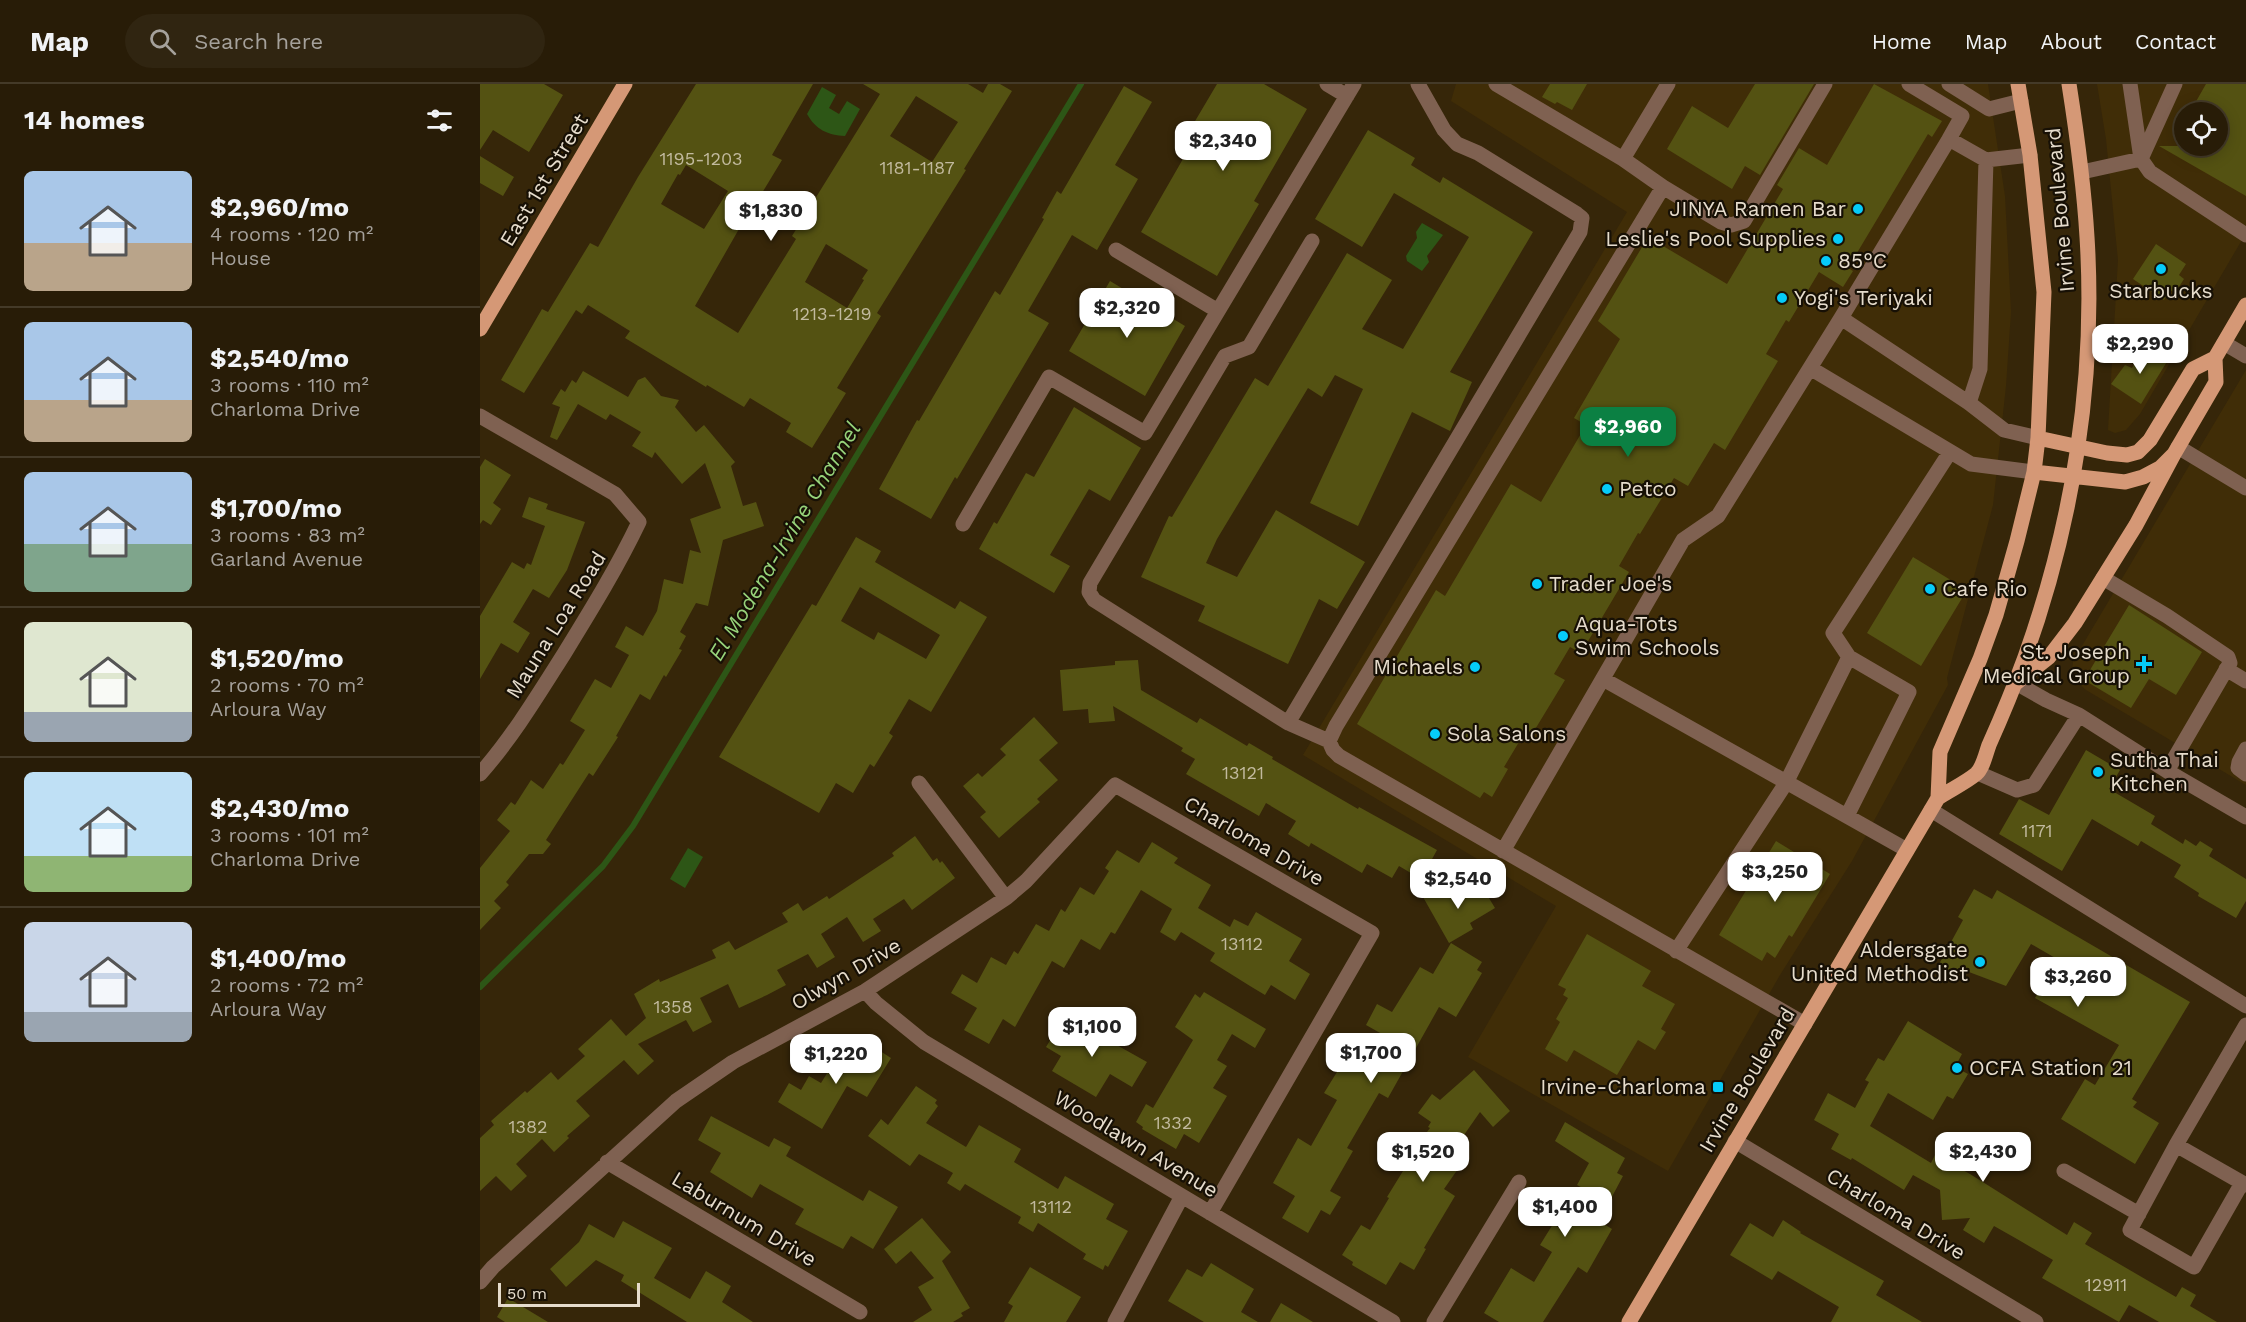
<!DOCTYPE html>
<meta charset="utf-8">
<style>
:root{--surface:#281c07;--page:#302511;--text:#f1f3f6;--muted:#a5a19b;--line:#443a28;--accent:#0b8043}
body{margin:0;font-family:"Work Sans",sans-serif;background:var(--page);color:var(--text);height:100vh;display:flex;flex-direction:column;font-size:22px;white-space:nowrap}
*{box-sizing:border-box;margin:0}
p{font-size:20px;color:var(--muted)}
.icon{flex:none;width:33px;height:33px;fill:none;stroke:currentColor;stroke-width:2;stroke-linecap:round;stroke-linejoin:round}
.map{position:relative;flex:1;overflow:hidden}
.drawer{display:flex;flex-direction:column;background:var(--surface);width:480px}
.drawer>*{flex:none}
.fabs{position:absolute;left:1694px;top:18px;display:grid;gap:12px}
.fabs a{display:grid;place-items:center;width:54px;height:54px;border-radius:50%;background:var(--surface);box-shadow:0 3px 15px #0003,0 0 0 2px var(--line);font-size:30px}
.scale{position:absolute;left:18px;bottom:15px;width:142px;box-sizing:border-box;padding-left:6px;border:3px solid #e6dccc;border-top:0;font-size:16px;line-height:21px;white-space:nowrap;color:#e6dccc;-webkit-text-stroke:4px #171005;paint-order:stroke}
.price{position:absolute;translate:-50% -51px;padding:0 14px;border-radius:12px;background:#fff;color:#222;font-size:20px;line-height:39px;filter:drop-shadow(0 2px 3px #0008)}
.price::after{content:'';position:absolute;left:50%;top:36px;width:18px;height:14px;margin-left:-9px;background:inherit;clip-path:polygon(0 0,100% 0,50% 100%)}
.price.on{background:var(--accent);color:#fff}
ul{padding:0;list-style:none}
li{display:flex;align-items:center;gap:18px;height:150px;padding:0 24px}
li+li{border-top:2px solid var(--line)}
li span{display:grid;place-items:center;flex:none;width:168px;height:120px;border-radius:9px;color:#555}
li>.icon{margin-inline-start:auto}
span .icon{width:72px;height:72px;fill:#fffc;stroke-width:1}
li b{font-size:26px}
h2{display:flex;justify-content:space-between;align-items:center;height:72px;padding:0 24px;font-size:26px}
header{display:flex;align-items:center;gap:36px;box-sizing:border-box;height:84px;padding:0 30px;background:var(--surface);border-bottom:2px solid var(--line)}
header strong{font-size:28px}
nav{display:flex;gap:33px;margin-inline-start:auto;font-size:21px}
.search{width:420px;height:54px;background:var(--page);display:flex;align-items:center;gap:15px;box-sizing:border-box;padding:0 21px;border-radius:33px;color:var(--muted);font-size:22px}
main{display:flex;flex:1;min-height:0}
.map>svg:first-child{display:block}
.built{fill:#402d07;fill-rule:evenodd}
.water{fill:#2d5616}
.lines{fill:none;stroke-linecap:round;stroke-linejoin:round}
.stream{stroke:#2d5616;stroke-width:6}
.building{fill:#545212;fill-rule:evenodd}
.minor{stroke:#7f6151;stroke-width:15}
.major{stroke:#d59876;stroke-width:15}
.poi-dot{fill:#06cbf9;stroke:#171005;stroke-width:2}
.labels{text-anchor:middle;stroke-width:4.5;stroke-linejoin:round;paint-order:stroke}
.number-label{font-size:18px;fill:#c2ba9e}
.street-label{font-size:21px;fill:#e6dccc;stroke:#171005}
.poi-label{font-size:21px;fill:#e6dccc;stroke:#171005;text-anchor:start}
.water-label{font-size:22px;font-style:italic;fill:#97d37a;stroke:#171005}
</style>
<header>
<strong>Map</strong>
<div class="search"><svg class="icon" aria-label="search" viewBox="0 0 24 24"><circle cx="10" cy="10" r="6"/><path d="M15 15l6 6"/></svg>Search here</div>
<nav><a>Home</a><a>Map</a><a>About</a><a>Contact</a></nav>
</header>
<main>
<section class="drawer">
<h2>14 homes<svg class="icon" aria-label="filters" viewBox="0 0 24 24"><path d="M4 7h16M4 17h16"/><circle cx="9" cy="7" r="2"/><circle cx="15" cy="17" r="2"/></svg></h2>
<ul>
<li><span style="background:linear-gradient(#a9c7e8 60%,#b9a48a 0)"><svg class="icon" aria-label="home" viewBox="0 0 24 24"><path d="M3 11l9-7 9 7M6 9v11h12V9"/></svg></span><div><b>$2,960/mo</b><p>4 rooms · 120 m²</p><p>House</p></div></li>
<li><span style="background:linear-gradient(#a9c7e8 65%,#b9a48a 0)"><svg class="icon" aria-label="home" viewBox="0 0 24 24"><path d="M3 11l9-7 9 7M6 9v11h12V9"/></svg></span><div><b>$2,540/mo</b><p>3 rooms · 110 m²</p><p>Charloma Drive</p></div></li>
<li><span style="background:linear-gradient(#a9c7e8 60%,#7fa58c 0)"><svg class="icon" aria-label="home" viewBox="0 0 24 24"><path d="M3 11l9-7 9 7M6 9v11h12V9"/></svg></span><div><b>$1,700/mo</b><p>3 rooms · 83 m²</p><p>Garland Avenue</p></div></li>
<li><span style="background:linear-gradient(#dfe7d0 75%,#9aa5b1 0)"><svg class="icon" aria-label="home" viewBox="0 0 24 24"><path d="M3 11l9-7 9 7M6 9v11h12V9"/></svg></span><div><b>$1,520/mo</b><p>2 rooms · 70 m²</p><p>Arloura Way</p></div></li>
<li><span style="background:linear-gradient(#bfe0f5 70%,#8fb573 0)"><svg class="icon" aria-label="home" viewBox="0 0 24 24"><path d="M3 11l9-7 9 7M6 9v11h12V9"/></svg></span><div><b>$2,430/mo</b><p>3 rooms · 101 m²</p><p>Charloma Drive</p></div></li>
<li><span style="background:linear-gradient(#c9d6e8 75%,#9aa5b1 0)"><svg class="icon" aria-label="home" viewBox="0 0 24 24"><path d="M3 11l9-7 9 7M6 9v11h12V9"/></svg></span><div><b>$1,400/mo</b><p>2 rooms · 72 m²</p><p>Arloura Way</p></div></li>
</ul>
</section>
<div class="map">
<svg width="1766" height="1238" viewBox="0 0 1766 1238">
<rect width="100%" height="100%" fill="#362609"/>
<path class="built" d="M976 0H1508L1525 112 1531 228 1526 302 1513 421 1467 594 1468 601 1372 777 1300 891 1188 1087 988 973 1076 822 823 671 1147 128 971 17Z
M1617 0H1766V149L1660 330 1646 346 1635 349 1628 346 1638 176 1626 55ZM1704 28H1737V62H1704Z
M1766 286V701L1606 606 1595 596 1592 588 1593 577Z"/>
<path class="water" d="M342 3 356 11 349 24 359 30 367 17 380 25 365 52C348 51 336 46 327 30Z
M942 139 963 151 947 172 949 178 942 187 927 177 926 172 937 154 936 148Z
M208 764 223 773 205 804 190 795Z"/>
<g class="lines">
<path class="stream" d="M0 903 123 782 153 742 601 0"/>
</g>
<path class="building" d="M0 0H64L83 11 49 68 13 46 0 66Z
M216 0H333L292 71 302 76 268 132 267 131 215 222 258 249 316 155 312 152 400 10 383 0H488L503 9 508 0H520L532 7 484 85 486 86 397 229 401 232 357 304 366 309 332 364 306 348 311 339 270 314 264 323 227 301 226 303 145 254 150 247 108 221 102 230 96 226 44 309 21 296 62 225 68 228 110 159 118 163 158 93ZM436 12 478 38 452 78 410 52ZM206 81 248 107 224 145 181 120 198 90 200 91ZM346 160 388 186 382 195 384 196 367 224 325 198Z
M737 0H784L827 25 774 117 779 120 737 192 661 148 715 54 708 49Z
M1070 0H1107L1092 26 1077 18 1075 20 1062 13Z
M1275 0H1334L1280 91 1265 82 1252 105 1187 65 1212 22 1248 44Z
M1394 0 1462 37 1452 53 1448 50 1368 184 1373 187 1363 203 1339 188 1309 238 1306 236 1286 270 1298 277 1245 366 1234 359 1208 402 1194 394 1160 450 1158 449 1139 482 1149 488 1101 569 1090 563 1074 590 1085 596 1051 652 1045 648 1024 683 1028 685 1012 713 1004 708 1000 714 877 640 956 506 965 512 1031 400 1061 418 1106 341 1094 334 1140 255 1118 237 1168 153 1247 200 1303 105 1297 101 1319 64 1347 81Z
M1726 0H1766V112L1679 62H1737V28H1710Z
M644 2 672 18 635 81 658 95 617 166 592 151 548 227 569 239 477 395 475 393 451 435 399 405 437 336 439 337 515 207 520 211 564 135 562 134 577 107 581 110Z
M888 46 935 74 931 81 960 99 963 93 1053 148 970 288 992 298 970 347 932 328 878 442 830 419 883 305 855 291 842 313 828 304 737 455 726 479 757 493 796 426 885 478 857 525 839 515 808 580 718 537 725 522 661 493 689 432 692 433 775 294 788 302 867 169 912 196 882 245 923 265 989 153 914 109 882 163 835 135Z
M0 72 34 93 23 112 0 99Z
M1676 160 1706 180 1699 191 1704 195 1695 209 1690 206 1684 216 1653 195Z
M630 197 705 242 665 312 589 267Z
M1664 262 1688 276 1661 320 1631 300 1645 281 1652 284Z
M103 287 148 313 158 296 165 293 181 312 199 316 195 323 216 348 224 341 255 378 251 382 263 422 276 418 284 442 243 456 228 522 216 519 200 548 206 552 199 565 202 566 186 593 184 591 170 616 160 610 136 652 138 653 113 692 109 689 66 756 71 760 63 770H49L26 798 29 801 14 817 21 824 0 846V784L30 747 17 736 31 718 35 721 51 696 63 705 80 679 83 681 105 646 90 637 115 595 131 604 149 571 135 563 146 542 163 552 177 527 184 495 203 500 210 466 221 469 210 435 241 424 225 379 202 400 175 368 172 374 152 362 161 348 130 330 126 336 98 320 77 356 70 353 80 323 72 320 81 305 85 308 92 296 96 299Z
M594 323 661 364 630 417 609 405 570 471 590 482 574 509 499 465 514 438 517 440 546 389 554 393Z
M5 375 31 391 13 419 21 425 11 441 3 436 0 440V383Z
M49 413 68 420 66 425 105 438 87 486 69 514 53 505 33 538 50 549 38 569 21 559 0 595V532L32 478 44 485 47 479 51 481 65 442 42 433Z
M376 453 401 467 395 478 475 525 480 517 507 533 451 628 429 615 409 649 413 652 394 683 390 680 373 709 356 699 339 729 239 673 332 520 336 522ZM380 503 460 551 446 575 398 548 394 556 361 537Z
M1433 473 1487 506 1441 582 1387 549Z
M1649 521 1722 568 1696 611 1669 595 1651 624 1604 596Z
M658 576 661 606 717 639 720 634 767 662 769 659 793 673 792 675 878 725 879 723 957 766 941 795 919 782 912 794 887 780 882 789 831 759 829 763 808 750 816 737 786 719 779 732 706 690 715 675 701 667 703 664 633 622 635 637 609 639 608 625 583 627 580 586 635 581V577Z
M554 633 578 659 559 676 578 696 557 715 560 718 519 754 500 733 506 728 483 702 498 689 502 693 526 671 520 665Z
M1606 666 1640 686 1629 705 1675 732 1671 740 1703 760 1705 755 1716 762 1720 757 1733 765 1729 772 1766 795V817L1756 834 1718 812 1719 809 1694 793 1701 781 1661 757 1658 762 1612 735 1582 787 1519 750 1539 715 1569 731Z
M435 752 453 777 457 774 460 779 462 777 475 794 432 826 424 815 393 835 401 847 383 858 367 833 341 850 355 873 337 884 328 870 297 886 306 901 287 911 259 924 248 900 220 914 232 938 213 948 206 936 158 960 174 977 158 991 144 976 96 1017 110 1032 87 1052 89 1054 74 1068 62 1055 36 1080 47 1092 31 1107 16 1092 0 1107V1054L14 1041 11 1037 45 1007 47 1009 71 988 78 996 105 972 98 965 131 935 146 952 166 934 154 910 179 895 180 898 236 874 232 866 249 857 255 866 308 838 302 829 318 819 323 827 347 812 349 815 414 772 412 769Z
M1296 757 1350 790 1312 853 1309 851 1295 874 1287 868 1282 877 1239 851Z
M672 758 698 774 694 779 731 801 718 824 750 843 754 835 768 842 776 828 822 855 809 877 830 890 815 916 791 901 785 911 770 902 730 877 735 869 701 848 695 857 680 848 692 825 661 806 635 850 631 848 620 866 601 855 584 884 572 877 535 943 523 935 509 960 484 946 497 924 471 909 482 890 497 899 511 873 526 881 534 867 538 870 556 840 569 847 581 825 585 828 600 803 614 811 629 787 625 784 637 766 659 779Z
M967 800 975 815 1001 801 1015 824 990 839 993 845 969 859 943 813Z
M1494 805 1512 815 1517 806 1710 918 1652 1015 1657 1018 1653 1023 1679 1039 1655 1080 1581 1035 1605 995 1615 1001 1639 961 1555 914 1577 875 1551 860 1526 902 1481 885 1477 893 1458 882 1483 836 1478 833Z
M1107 850 1171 887 1162 902 1195 920 1181 945 1186 948 1175 966 1158 956 1137 991 1094 966 1087 978 1065 965 1080 938 1076 935 1088 914 1083 911 1086 905 1078 901Z
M971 859 1002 878 997 886 1002 889 976 933 959 923 908 1014 899 1009 867 1064 873 1067 850 1107 861 1113 850 1131 841 1126 828 1149 802 1134 815 1112 793 1099 818 1054 831 1062 857 1016 844 1009 870 967 893 980 909 954 886 941 897 920 912 928 940 883 953 890Z
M724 908 786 945 775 964 752 950 737 976 747 982 733 1004 747 1012 719 1059 704 1050 696 1065 662 1045 663 1043 656 1038 666 1020 673 1024 713 956 695 943 715 910 720 914Z
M585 932 667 978 652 1003 630 990 616 1013 572 987 581 972 566 963Z
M1428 937 1482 970 1475 983 1488 990 1473 1015 1467 1012 1453 1036 1408 1009 1390 1042 1451 1079 1455 1071 1490 1090 1587 1151 1594 1138 1612 1149 1605 1160 1696 1213 1702 1203 1716 1211 1710 1222 1737 1238H1679L1649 1221 1639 1238 1562 1194 1573 1176 1537 1155 1514 1142 1504 1159 1483 1146 1490 1134 1462 1136 1460 1106 1433 1091 1424 1106 1372 1074 1371 1076 1351 1065 1359 1050 1334 1036 1348 1009 1375 1024 1389 998 1385 996 1398 974 1404 977Z
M383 956 411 974 387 1013 367 1002 342 1045 298 1018 309 999 321 1006 329 992 341 999 359 970 370 977Z
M994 986 1030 1027 1013 1043 1000 1028 968 1074 980 1082 964 1105 975 1112 944 1164 946 1165 934 1186 920 1178 906 1201 872 1181 873 1178 862 1171 881 1141 890 1146 909 1114 907 1113 931 1074 929 1072 950 1044 948 1043 951 1038 938 1029 952 1010 960 1016Z
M436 1002 457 1016 455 1019 458 1022 446 1039 486 1063 499 1041 541 1065 534 1078 578 1105 585 1092 634 1120 626 1135 648 1147 628 1183 625 1181 623 1186 603 1175 606 1170 558 1139 553 1148 538 1139 541 1133 485 1100 480 1107 467 1099 473 1089 439 1070 430 1082 388 1052 401 1035 408 1041Z
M231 1032 289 1063 294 1054 311 1063 306 1072 383 1117 389 1106 418 1123 393 1165 371 1152 363 1165 315 1140 324 1125 280 1100 272 1114 230 1088 241 1069 218 1056Z
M1085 1038 1145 1074 1137 1089 1143 1092 1119 1137 1132 1145 1107 1189 1098 1183 1063 1238H1019L1004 1229 1031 1184 1054 1198 1072 1168 1060 1161 1073 1140 1086 1148 1110 1108 1097 1101 1109 1079 1075 1057Z
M442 1134 471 1168 462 1177 490 1224 481 1229 483 1232 473 1238H433L452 1226 438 1203 454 1194 431 1167 416 1180 404 1165Z
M1303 1136 1321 1148 1320 1149 1404 1197 1396 1211 1442 1238H1351L1359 1223 1298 1187 1292 1196 1250 1171 1270 1139 1293 1153Z
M143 1137 192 1164 174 1194 210 1215 226 1187 251 1202 242 1218 273 1238H207L141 1197 144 1191 116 1176 86 1203 70 1185 99 1158 109 1140 134 1154Z
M731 1179 774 1205 761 1228 778 1238H724L688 1217 707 1185 722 1193Z
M550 1183 601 1213 586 1238H524L533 1222 528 1219Z
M28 1214 68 1238H25L17 1233Z
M801 1219 833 1238H790Z"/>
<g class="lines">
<path class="minor" d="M847 0 867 12
M1016 0 1143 75
M1429 0 1482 32 1469 55
M1469 0 1509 25 1541 17
M1695 0 1661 75 1670 88 1766 151
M1602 88 1661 75 1650 0
M1183 103 1143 75 1188 0
M832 157 769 263 745 272 610 499 609 508 614 516 808 639 1100 148 1102 134 1097 130 998 69 977 60 964 46 938 0
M636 166 738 227
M1361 234 1489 319 1524 346 1558 354
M1744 259 1766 272
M1330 284 1491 380 1554 388
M1489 319 1500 285 1506 76
M0 332 135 410 159 438C137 484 111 526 84 570 58 611 32 654 0 690
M1698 363 1766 404
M483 440 569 293 665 349 874 0
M1623 494 1687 532 1748 573 1750 579 1687 687
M1746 585 1766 597
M1123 595 1427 766
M1536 599 1566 616 1599 631 1687 687 1766 733
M808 639 849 657 853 666 859 672 1325 940
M849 657 856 642 1183 103 1241 138 1251 141 1264 137 1345 0
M1766 665 1759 678 1758 684 1766 690
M1498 689 1537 706 1554 701 1599 631
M439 699 526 814
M1451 726 1766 922
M1367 732 1429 608 1369 573
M1023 767 1203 456 1238 432 1361 234 1469 55 1506 76 1550 71
M1196 867 1306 699 1369 573 1353 549 1470 368
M385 907 396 919 444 958 913 1238
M1255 1057 1556 1238
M1696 1061 1766 941
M127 1078 380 1228
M1584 1087 1659 1130
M1762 1099 1714 1183 1650 1146 1696 1061 1766 1101
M0 1198 13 1183 196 1017 253 978 385 907 526 814 546 797 635 701 892 849 730 1129
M635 1238 702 1112
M954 1238 1039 1098"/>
<path class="major" d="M0 245 145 0
M1558 354 1627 369 1647 371 1658 368 1670 356 1713 285 1735 274 1766 221
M1554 388 1645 398 1663 393 1680 384 1694 370 1736 298 1735 274
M1536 599 1569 573 1595 539 1656 441 1694 370
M1458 714 1460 668 1500 575 1516 531 1537 457 1554 388 1558 354 1564 208 1550 71 1538 0
M1149 1238 1458 714C1470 706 1485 699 1496 690 1503 684 1506 669 1509 661 1522 632 1534 603 1545 573 1593 439 1616 295 1607 153 1604 102 1597 51 1589 0"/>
</g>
<g class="poi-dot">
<circle cx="1378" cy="125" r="6"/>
<circle cx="1358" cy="155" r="6"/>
<circle cx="1346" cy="177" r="6"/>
<circle cx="1681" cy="185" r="6"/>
<circle cx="1302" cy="214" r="6"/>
<circle cx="1127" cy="405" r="6"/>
<circle cx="1057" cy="500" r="6"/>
<circle cx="1450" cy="505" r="6"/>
<circle cx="1083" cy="552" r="6"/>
<path d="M1661 571h6v6h6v6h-6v6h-6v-6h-6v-6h6z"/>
<circle cx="995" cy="583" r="6"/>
<circle cx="955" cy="650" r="6"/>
<circle cx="1618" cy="688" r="6"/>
<circle cx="1500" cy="878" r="6"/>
<circle cx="1477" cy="984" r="6"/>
<rect x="1232" y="997" width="12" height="12" rx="3"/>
</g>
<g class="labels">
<g class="number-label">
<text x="221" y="81">1195-1203</text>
<text x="437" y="90">1181-1187</text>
<text x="352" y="236">1213-1219</text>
<text x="763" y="695">13121</text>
<text x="1557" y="753">1171</text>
<text x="762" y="866">13112</text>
<text x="193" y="929">1358</text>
<text x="693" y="1045">1332</text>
<text x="48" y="1049">1382</text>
<text x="571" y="1129">13112</text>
<text x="1626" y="1207">12911</text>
</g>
<g class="street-label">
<text transform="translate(64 96) rotate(-59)" y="7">East 1st Street</text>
<text transform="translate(1580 126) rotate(-95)" y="7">Irvine Boulevard</text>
<text transform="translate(76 541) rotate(-58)" y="7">Mauna Loa Road</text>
<text transform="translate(774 757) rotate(30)" y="7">Charloma Drive</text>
<text transform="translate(366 890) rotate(-30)" y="7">Olwyn Drive</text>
<text transform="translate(1267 996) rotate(-59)" y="7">Irvine Boulevard</text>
<text transform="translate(656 1060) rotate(31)" y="7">Woodlawn Avenue</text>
<text transform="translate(1416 1130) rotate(31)" y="7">Charloma Drive</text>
<text transform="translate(264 1135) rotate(31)" y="7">Laburnum Drive</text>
</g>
<g class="poi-label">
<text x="1366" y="132" text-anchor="end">JINYA Ramen Bar</text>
<text x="1346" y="162" text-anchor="end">Leslie's Pool Supplies</text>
<text x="1358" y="184">85°C</text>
<text x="1681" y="214" text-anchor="middle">Starbucks</text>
<text x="1314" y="221">Yogi's Teriyaki</text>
<text x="1139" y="412">Petco</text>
<text x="1069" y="507">Trader Joe's</text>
<text x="1462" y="512">Cafe Rio</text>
<text x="1095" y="547">Aqua-Tots<tspan x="1095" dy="24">Swim Schools</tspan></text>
<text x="1650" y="575" text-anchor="end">St. Joseph<tspan x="1650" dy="24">Medical Group</tspan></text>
<text x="983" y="590" text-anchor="end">Michaels</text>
<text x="967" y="657">Sola Salons</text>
<text x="1630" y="683">Sutha Thai<tspan x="1630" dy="24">Kitchen</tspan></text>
<text x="1488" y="873" text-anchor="end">Aldersgate<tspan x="1488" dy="24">United Methodist</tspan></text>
<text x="1489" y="991">OCFA Station 21</text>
<text x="1226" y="1010" text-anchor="end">Irvine-Charloma</text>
</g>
<g class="water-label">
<text transform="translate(304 457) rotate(-59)" y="8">El Modena-Irvine Channel</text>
</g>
</g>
</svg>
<div class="fabs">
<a><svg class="icon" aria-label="locate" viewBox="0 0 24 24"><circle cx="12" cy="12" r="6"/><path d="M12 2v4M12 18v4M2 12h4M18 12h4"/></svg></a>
</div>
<div class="scale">50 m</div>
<b class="price" style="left:743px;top:88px">$2,340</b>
<b class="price" style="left:291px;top:158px">$1,830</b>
<b class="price" style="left:647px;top:255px">$2,320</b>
<b class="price" style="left:1660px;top:291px">$2,290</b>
<b class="price on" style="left:1148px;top:374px">$2,960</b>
<b class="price" style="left:1295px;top:819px">$3,250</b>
<b class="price" style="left:978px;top:826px">$2,540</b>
<b class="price" style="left:1598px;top:924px">$3,260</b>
<b class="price" style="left:612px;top:974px">$1,100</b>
<b class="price" style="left:891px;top:1000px">$1,700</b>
<b class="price" style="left:356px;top:1001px">$1,220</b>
<b class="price" style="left:943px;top:1099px">$1,520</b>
<b class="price" style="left:1503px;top:1099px">$2,430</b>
<b class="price" style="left:1085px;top:1154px">$1,400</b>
</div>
</main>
